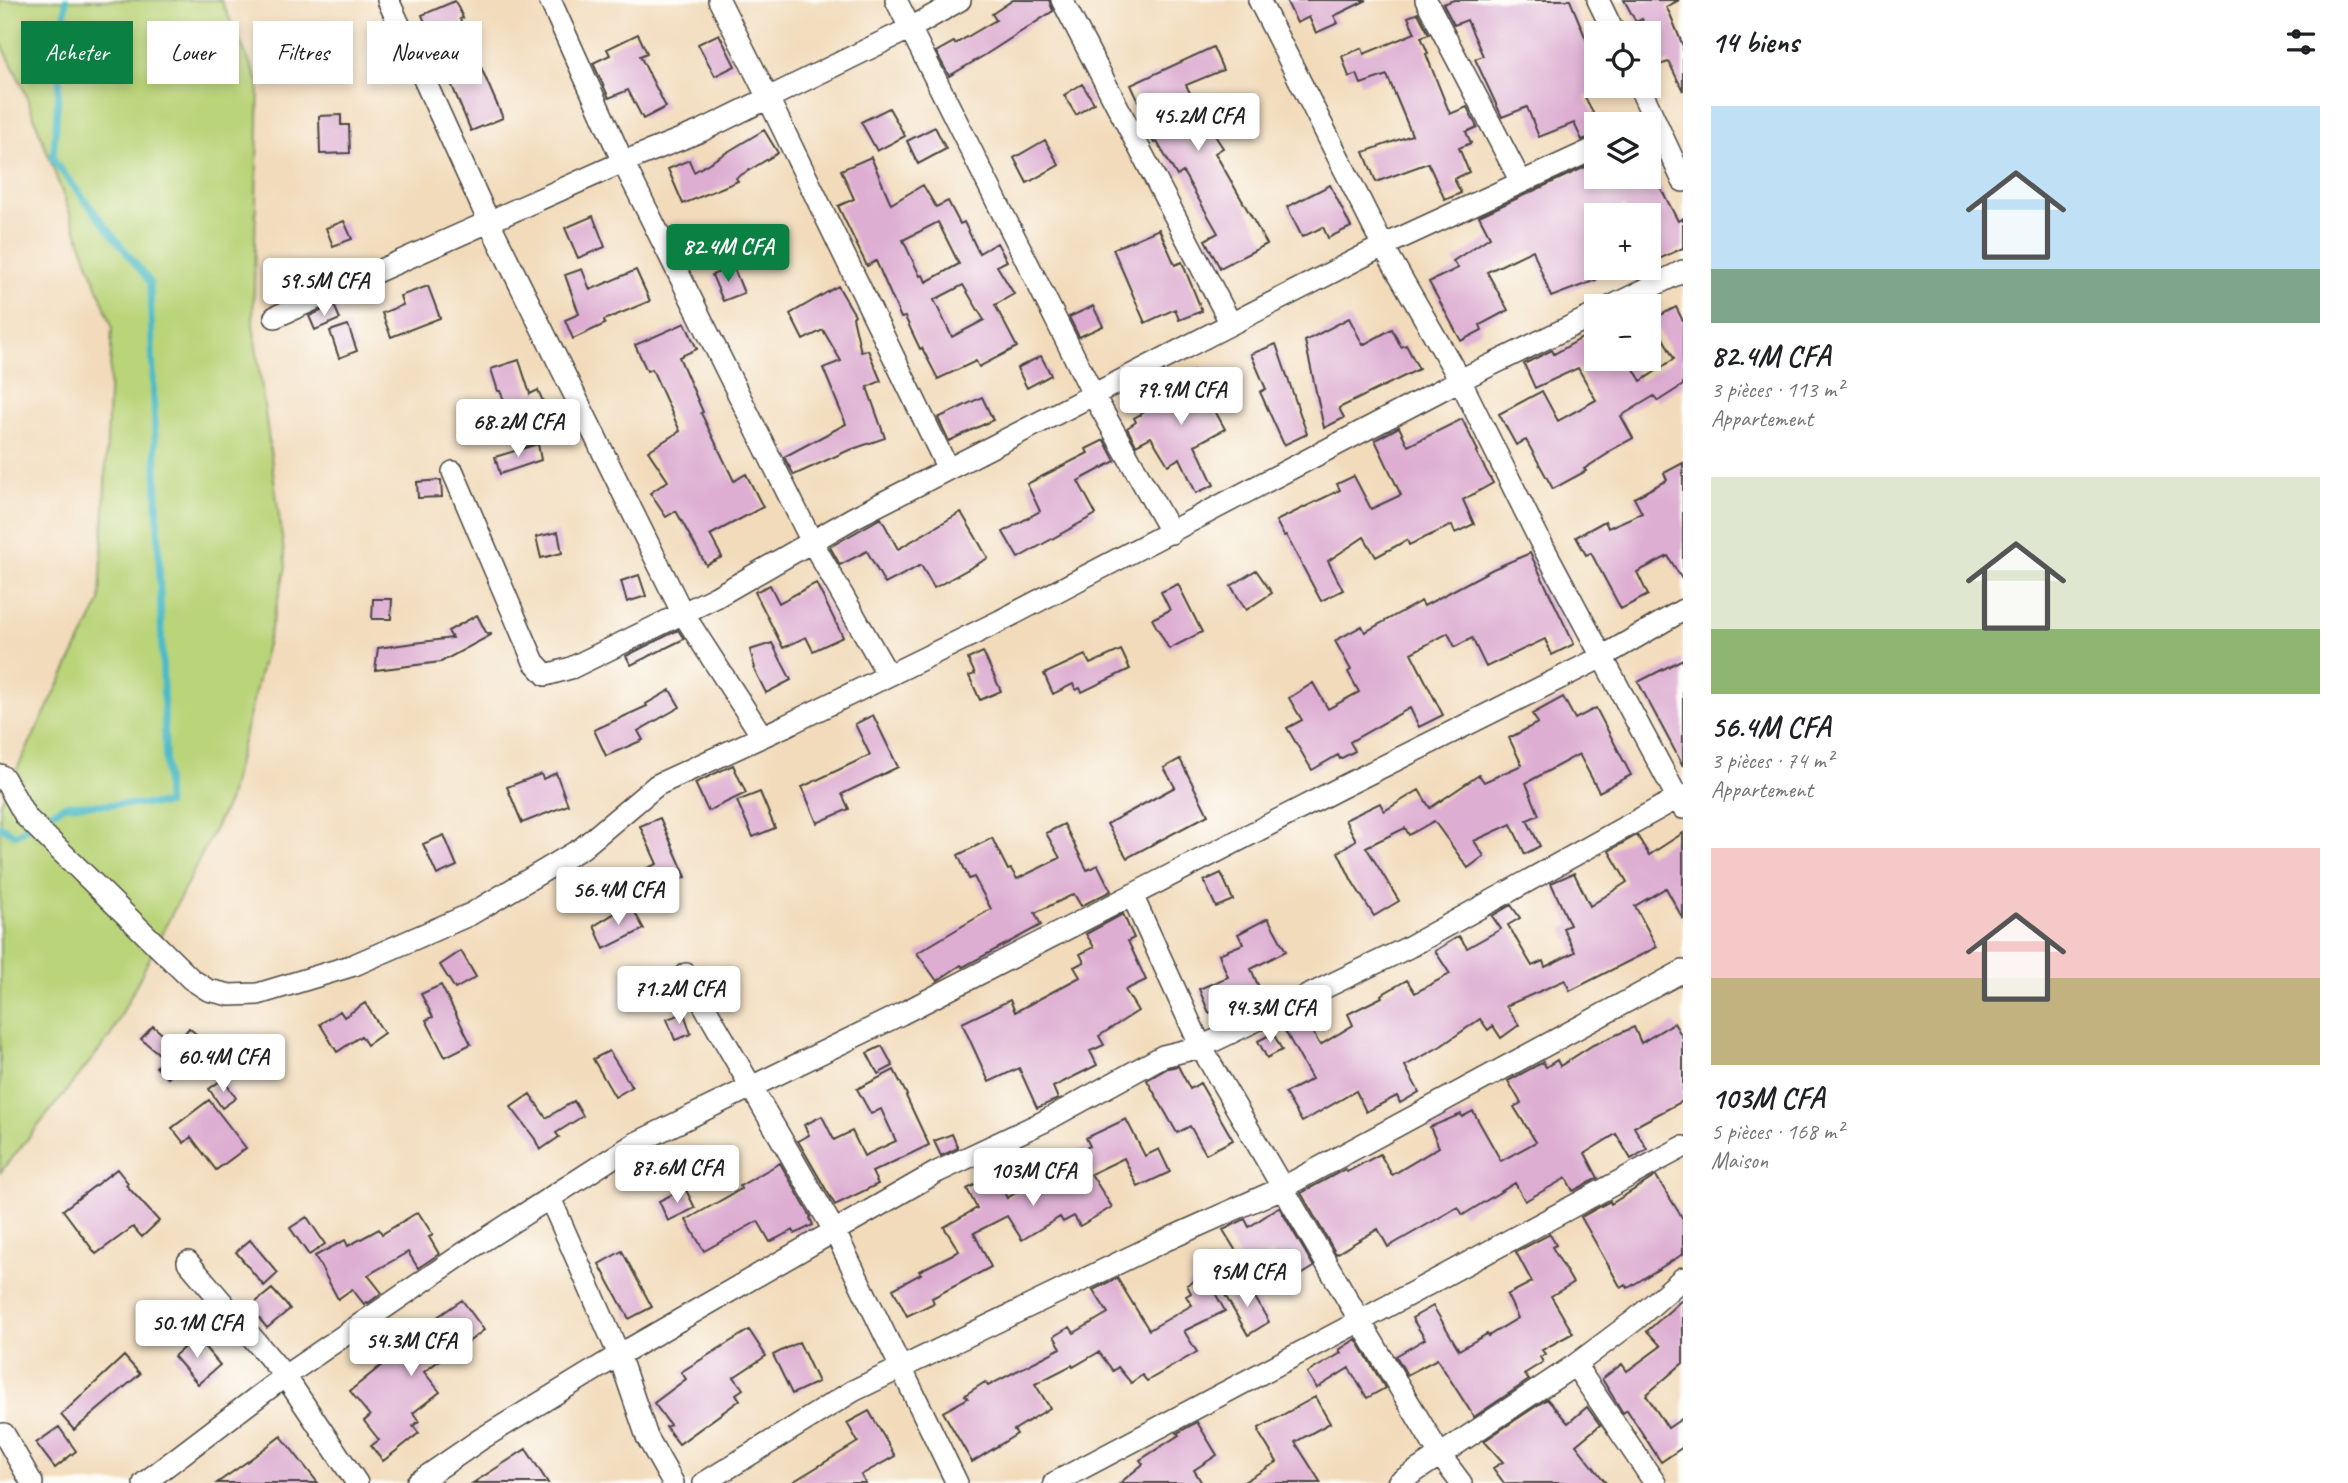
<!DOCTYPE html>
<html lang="fr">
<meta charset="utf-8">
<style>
:root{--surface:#fff;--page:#f2f2f2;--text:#202124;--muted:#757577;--accent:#0b8043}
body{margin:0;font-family:Caveat,sans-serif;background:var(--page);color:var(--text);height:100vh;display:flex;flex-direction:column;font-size:26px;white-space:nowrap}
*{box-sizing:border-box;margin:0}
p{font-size:23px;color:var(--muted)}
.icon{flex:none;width:38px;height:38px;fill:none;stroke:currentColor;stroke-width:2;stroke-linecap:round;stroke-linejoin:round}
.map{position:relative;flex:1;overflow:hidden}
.sheet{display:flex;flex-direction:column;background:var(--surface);width:665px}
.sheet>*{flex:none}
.banner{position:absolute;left:21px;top:21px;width:665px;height:63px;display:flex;gap:14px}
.buttons{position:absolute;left:1584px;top:21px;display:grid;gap:14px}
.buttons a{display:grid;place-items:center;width:77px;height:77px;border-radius:0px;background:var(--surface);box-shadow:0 4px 10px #0003;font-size:35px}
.price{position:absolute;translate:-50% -60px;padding:0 16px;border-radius:7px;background:#fff;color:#222;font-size:23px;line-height:46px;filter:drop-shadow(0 2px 4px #0008)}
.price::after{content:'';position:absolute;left:50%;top:42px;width:21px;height:16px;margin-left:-10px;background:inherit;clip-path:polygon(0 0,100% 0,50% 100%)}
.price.current{background:var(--accent);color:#fff}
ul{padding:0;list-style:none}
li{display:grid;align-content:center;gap:14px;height:371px;padding:0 28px}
li span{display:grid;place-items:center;height:217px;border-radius:0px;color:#555}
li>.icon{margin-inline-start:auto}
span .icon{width:126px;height:126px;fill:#fffc;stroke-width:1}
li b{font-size:30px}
h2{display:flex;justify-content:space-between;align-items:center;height:84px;padding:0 28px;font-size:30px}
.pill{padding:0 24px;border-radius:0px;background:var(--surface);box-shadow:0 4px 10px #0003;font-size:24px;line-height:63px}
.pill.current{background:var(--accent);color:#fff}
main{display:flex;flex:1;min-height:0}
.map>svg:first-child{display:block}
.green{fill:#bad479;stroke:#728052;stroke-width:2}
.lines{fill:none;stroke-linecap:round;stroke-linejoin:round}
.stream{stroke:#4dbbc6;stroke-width:7}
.building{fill:#ddadd2;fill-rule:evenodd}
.street-casing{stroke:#494541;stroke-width:24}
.street{stroke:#fff;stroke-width:21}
</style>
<main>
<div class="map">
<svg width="1683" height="1483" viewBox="0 0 1683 1483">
<rect width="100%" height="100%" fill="#fdfcf7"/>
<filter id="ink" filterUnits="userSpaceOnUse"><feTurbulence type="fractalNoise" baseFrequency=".0143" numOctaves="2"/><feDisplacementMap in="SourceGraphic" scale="14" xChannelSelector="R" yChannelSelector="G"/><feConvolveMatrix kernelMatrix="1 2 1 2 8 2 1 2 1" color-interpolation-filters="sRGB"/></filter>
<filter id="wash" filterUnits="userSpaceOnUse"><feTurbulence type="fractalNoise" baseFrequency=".00686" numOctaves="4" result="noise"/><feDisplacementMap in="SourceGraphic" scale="28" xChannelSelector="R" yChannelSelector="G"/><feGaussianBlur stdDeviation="1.57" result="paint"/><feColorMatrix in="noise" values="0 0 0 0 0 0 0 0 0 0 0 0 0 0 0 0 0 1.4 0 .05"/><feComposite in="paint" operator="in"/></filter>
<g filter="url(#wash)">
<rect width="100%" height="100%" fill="#f2dbbb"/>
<path class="green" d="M0 0H221L259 83 253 324 286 567 228 802 110 1037 0 1173V803L100 602 112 326 22 85 0 40Z"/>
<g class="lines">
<path class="stream" d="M0 826 15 835 65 805 167 804 150 282 53 160 66 0"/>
</g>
<g id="blocks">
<path class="building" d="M1013 0H1049L1053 11 985 55 949 76 936 52 954 42 955 44 996 20 992 14Z
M1286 0H1367L1334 16 1338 23 1316 33 1309 17 1297 23Z
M1454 0H1570L1596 63V70L1591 73 1599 91 1585 97 1596 119V135L1582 140 1574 123 1539 137 1527 107 1502 117 1475 59 1483 56 1467 20 1454 25 1443 4Z
M1624 0H1679L1666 7 1670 14 1683 46V91L1669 62 1659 65 1642 19 1636 22Z
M455 1 463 18 460 19 503 118 471 131 446 71 442 73 433 54 437 52 422 15Z
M1418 13 1429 34 1421 37 1428 53 1426 54 1450 114 1467 107 1477 127 1466 132 1471 143 1459 148 1469 172 1454 179 1461 193 1445 200 1428 163 1376 182 1364 152 1412 135 1387 75 1361 84 1357 74 1349 77 1342 56 1362 48 1364 54 1415 33 1408 17Z
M638 34 647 53 640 56 666 107 643 119 628 90 609 98 593 63 610 55 607 49Z
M719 34 735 66 715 76 698 44Z
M1213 47 1223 70 1186 85 1208 129 1210 128 1223 148 1215 153 1267 244 1220 268 1205 240 1218 233 1183 172 1177 176 1157 142 1154 143 1143 122 1147 120 1131 85Z
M1082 84 1094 103 1076 115 1064 95Z
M889 108 905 136 877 151 861 122Z
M341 115V125H349L350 153 320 154 319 116Z
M935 127 946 149 918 164 907 141Z
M764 130 778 153 736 178 738 181 683 204 668 169 689 160 694 172Z
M1045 140 1059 165 1027 183 1014 158Z
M871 157 891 204 923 185 936 207 948 201 960 224 964 222 979 253 997 243 1007 261 997 266 1014 294 995 305 1017 347 979 367 976 361 938 379 922 348 920 349 905 317 901 318 876 261 867 266 838 206 854 199 841 170ZM938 222 959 264 926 282 923 275 920 276 903 240ZM963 285 984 320 952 337 934 300Z
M1592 164 1596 177H1655L1678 221 1683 218V248L1648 264V215H1629L1624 206 1605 215H1596V280L1551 297 1533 250 1487 272 1508 310 1480 325 1482 330 1461 341 1429 282 1458 268 1453 261 1490 237 1479 216Z
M1330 185 1351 227 1328 238 1323 227 1302 237 1287 207Z
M593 216 605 247 578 258 565 228Z
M344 221 352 239 333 246 326 228Z
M1159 229 1175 265 1182 262 1202 311 1179 320 1175 309 1145 323 1113 249Z
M733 266 744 293 723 301 712 275Z
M582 269 590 290 636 270 650 301 604 320 605 324 573 339 565 320 579 314 565 275Z
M428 286 440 318 391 337 382 313 403 305 400 296Z
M838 286 855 315 853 317 861 352 868 350 881 381 867 387 885 438 847 451 794 475 784 457 846 424 823 368 841 361 823 330 803 340 790 314Z
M334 305 340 319 315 330 309 316Z
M1093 306 1103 326 1079 337 1069 317Z
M1676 307 1683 321V385L1658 401 1654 396 1621 416 1633 438 1608 452 1609 453 1584 469 1586 471 1553 489 1526 440 1516 445 1499 414 1542 391 1558 421 1596 400 1578 368 1535 388 1524 364 1552 350 1554 354 1596 330V359H1628L1641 381 1674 359 1653 319Z
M1349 318 1363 345 1392 329 1401 347 1406 345 1419 369 1339 408 1344 418 1324 428 1305 341Z
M685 323 697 349 679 357 703 412 701 413 734 481 746 474 763 507 710 535 722 557 706 565 676 511 666 517 650 493 668 481 648 451 680 431 652 369 647 371 635 345Z
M348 325 357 351 339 358 330 331Z
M1276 344 1307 434 1284 445 1260 392 1266 389 1251 354Z
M1041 356 1051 375 1027 388 1017 368Z
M519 360 530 394 538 390 549 415 540 419 547 439 525 447 500 391H498L491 369Z
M1193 371 1225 429 1195 445 1214 485 1196 493 1180 458 1168 465 1151 437 1136 445 1127 428 1136 422 1134 418 1155 406 1152 401 1176 388 1172 382Z
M982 397 993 420 949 441 938 418Z
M1462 419 1478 451 1476 452 1493 483 1463 500 1474 524 1455 533 1452 525 1409 545 1407 540 1376 557 1364 537 1328 561 1343 590 1321 601 1286 535 1284 536 1276 521 1340 490 1337 484 1354 476 1371 509 1401 495 1375 440 1399 427 1408 446Z
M1104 440 1115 461 1078 481 1096 514 1018 558 1003 532 1040 511 1027 484 1088 453 1086 449Z
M538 444 541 460 500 474 495 457Z
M1683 463V581L1668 556 1637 572 1648 595 1621 609 1591 553 1586 555 1576 537 1605 521 1608 528 1642 513 1634 498 1667 480 1664 473Z
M441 480 442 497 418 498 417 482Z
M961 512 988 558 934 588 921 565 885 584 867 551 840 565 830 547 881 518 898 549Z
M558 532 562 553 541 558 536 537Z
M1530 553 1574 644 1552 655 1545 639 1486 667 1472 638 1455 647 1448 633 1411 653 1443 715 1419 727 1410 708 1350 742 1355 751 1340 759 1338 755 1312 770 1287 728 1302 720 1289 698 1313 683 1328 709 1359 692 1348 672 1351 670 1335 641 1362 626 1365 632 1421 601 1424 606 1493 569Z
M1256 570 1272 593 1246 610 1231 586Z
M639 575 646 596 627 602 621 581Z
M816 583 843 637 813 651 806 637 783 648 755 592 770 585 779 603Z
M1178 584 1202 632 1169 649 1152 619 1170 610 1161 592Z
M373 599H392L391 619H372Z
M477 615 487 634 491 633V635L441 662 375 670 378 648 452 638 448 631Z
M678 630 684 639 631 665 626 656Z
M772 643 791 680 766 693 754 669 755 668 750 650Z
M1121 650 1130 669 1082 692 1080 688 1076 690 1073 684 1053 694 1044 674 1085 655 1090 664Z
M983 652 1001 691 980 700 969 676 975 674 968 659Z
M1683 659V766L1638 682Z
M670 690 680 707 638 731 643 740 606 756 594 730 647 706 646 704Z
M1563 697 1575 719 1596 708 1631 775 1599 792 1579 754 1526 783 1539 815 1527 820 1540 846 1525 854 1511 824 1474 841 1484 856 1468 868 1434 821 1409 835 1405 828 1366 847 1399 901 1374 916 1352 881 1338 852 1356 840 1345 820 1380 803 1384 811 1419 790 1430 808 1479 775 1484 782 1522 765 1509 738 1538 723 1532 714Z
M873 715 898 767 842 794 849 809 817 823 802 787 870 755 855 724Z
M1180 759 1208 815 1127 858 1107 824 1175 787 1164 768Z
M733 765 746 793 708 811 695 783Z
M556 773 568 805 522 823 507 787 541 774 543 779Z
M760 792 775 828 753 837 737 801Z
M660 818 686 877 657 890 647 868 657 864 640 826Z
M1064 824 1087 870 1098 865 1111 891 1081 906 1074 894 1035 913 1041 925 963 967 961 965 937 981 917 953 991 909 974 877 969 879 958 855 992 838 1008 870 1011 869 1017 879 1060 858 1046 833Z
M1683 833V919L1666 888 1635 906 1657 947 1570 991 1565 980 1506 1006 1519 1025 1501 1038 1493 1026 1488 1030 1480 1019 1441 1046 1405 1066 1419 1092 1400 1103 1397 1096 1366 1112 1356 1091 1302 1122 1285 1093 1312 1079 1285 1031 1306 1020 1320 1045 1353 1025 1348 1014 1382 997 1381 995 1407 980 1415 993 1450 974 1435 951 1459 936 1467 948 1501 929 1492 916 1511 905 1520 918 1508 925 1532 966 1543 961 1545 967 1575 952 1563 928 1570 925 1551 883 1574 873 1590 906 1627 882 1609 851 1637 835 1649 855Z
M444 835 457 866 437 875 423 844Z
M1221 873 1233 900 1216 907 1204 881Z
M630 904 644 929 604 949 594 926Z
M1123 914 1134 938 1128 941 1146 980 1125 990 1138 1011 1099 1036 1104 1045 1090 1051 1097 1065 1053 1087 1058 1099 1037 1108 1019 1068 989 1082 962 1023 1010 1000 1015 1012 1080 977 1074 967 1084 962 1080 954 1094 947 1086 934Z
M1268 918 1286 951 1251 969 1261 992 1209 1013 1199 989 1228 977 1219 954 1243 944 1238 934Z
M461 951 476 977 455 989 440 965Z
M441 985 471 1044 445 1057 426 1020 433 1017 421 994Z
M365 1003 384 1033 367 1045 361 1036 337 1052 320 1024 340 1011 344 1017Z
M684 1013 691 1034 675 1040 667 1019Z
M1674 1023 1683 1038V1101L1634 1127 1647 1149 1631 1159 1616 1134 1585 1153 1598 1178 1573 1191 1566 1178 1525 1201 1515 1183 1463 1215 1458 1207 1388 1247 1378 1229 1336 1254 1301 1193 1345 1169 1347 1172 1380 1154 1392 1175 1439 1147 1430 1127 1461 1114 1462 1117 1473 1111 1501 1161 1536 1142 1514 1107 1521 1103 1508 1081 1543 1062 1546 1067 1557 1060 1560 1066 1593 1045 1634 1027 1641 1043Z
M153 1026 175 1045 189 1028 202 1039 168 1078 156 1067 164 1058 141 1039Z
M1273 1033 1282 1050 1267 1058 1258 1041Z
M882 1046 893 1066 878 1074 867 1053Z
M609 1051 632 1087 615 1097 593 1059Z
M1178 1066 1190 1089 1200 1083 1233 1140 1206 1154 1190 1126 1177 1133 1147 1080 1168 1068Z
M894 1070 907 1095 906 1096 929 1145 872 1172 878 1184 835 1205 798 1141 809 1135 804 1125 822 1116 834 1140 852 1131 864 1156 896 1141 881 1109 871 1114 857 1089Z
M223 1079 236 1098 222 1108 209 1089Z
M530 1094 546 1118 574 1101 583 1116 556 1133 559 1137 540 1150 535 1139 511 1107Z
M209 1100 246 1148 216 1170 191 1137 184 1143 172 1128Z
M1126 1119 1145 1156 1159 1149 1170 1172 1138 1187 1124 1158 1091 1174 1112 1207 1080 1226 1074 1216 1063 1222 1060 1217 1022 1240 1007 1216 974 1233 991 1267 932 1298 934 1303 907 1316 893 1289 921 1274 919 1271 959 1251 944 1227 977 1208 967 1189 995 1174 1007 1198 1049 1173 1045 1165 1090 1146 1086 1138Z
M952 1134 958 1148 941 1156 934 1141Z
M780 1163 811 1217 810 1218 813 1225 795 1234 793 1230 770 1242 758 1221 704 1251 686 1220 741 1189 740 1186Z
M117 1169 128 1183 126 1185 159 1221 142 1237 133 1227 96 1254 63 1210Z
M1656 1176 1683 1219V1254L1628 1288 1626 1285 1621 1288 1581 1217 1610 1201 1611 1204Z
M685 1188 695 1208 668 1221 659 1201Z
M1279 1207 1314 1267 1298 1277 1283 1255 1276 1259 1272 1253 1247 1269 1223 1230 1245 1219 1249 1227Z
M418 1212 433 1235 429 1237 439 1254 418 1268 408 1252 368 1275 382 1293 368 1303 366 1302 364 1304 352 1289 338 1299 315 1256 345 1240 348 1246 379 1229 382 1234Z
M307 1217 325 1244 309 1255 290 1228Z
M1550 1234 1556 1245 1552 1247 1573 1283 1551 1296 1573 1333 1542 1350 1545 1354 1540 1357 1543 1362 1524 1374 1529 1380 1474 1417 1437 1359 1407 1375 1396 1356 1425 1339 1412 1318 1433 1306 1459 1350 1487 1334 1488 1336 1518 1318 1507 1295 1532 1282 1516 1252Z
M250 1240 278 1273 264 1286 236 1252Z
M622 1251 652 1307 629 1319 599 1264Z
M1205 1275 1225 1311 1184 1331 1197 1352 1147 1381 1142 1375 1131 1383 1118 1367 1113 1371 1099 1352 1073 1367 1072 1365 1035 1384 1050 1408 1014 1430 1017 1434 972 1462 943 1412 968 1398 965 1395 985 1382 988 1386 1061 1348 1054 1336 1070 1327 1074 1333 1108 1313 1093 1290 1117 1278 1149 1330 1192 1305 1186 1296 1191 1293 1187 1285Z
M1247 1283 1269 1322 1248 1335 1225 1295Z
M272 1289 290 1309 267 1328 250 1307Z
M1683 1299V1363L1646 1395 1668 1428 1683 1418V1447L1661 1462 1627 1410 1623 1413 1602 1379 1622 1364 1627 1371 1661 1346 1647 1331Z
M462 1300 484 1330 459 1349 457 1347 424 1372 440 1392 413 1413 419 1421 413 1426 419 1433 383 1461 371 1446 379 1440 364 1421 370 1416 350 1391 394 1355 392 1352 403 1344 401 1342Z
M749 1330 766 1356 734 1377 743 1389 736 1394 740 1400 679 1444 666 1427 670 1425 654 1403 686 1379 681 1372Z
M196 1337 220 1365 198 1384 174 1356Z
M1356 1339 1385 1388 1367 1398 1349 1368 1317 1388 1307 1373 1341 1353 1339 1350Z
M799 1342 818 1382 792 1394 773 1355Z
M124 1356 140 1374 74 1430 61 1415Z
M1315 1397 1330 1423 1295 1442 1321 1483H1242L1277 1462 1259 1433 1260 1432 1259 1428Z
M1547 1399 1568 1423 1587 1407 1600 1425 1576 1445 1606 1483H1504L1493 1468 1503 1462 1484 1441Z
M869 1411 895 1456 861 1475 866 1483H791L858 1442 847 1423Z
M1197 1422 1217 1455 1194 1470 1202 1483H1120L1143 1464 1140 1460 1179 1435 1177 1433Z
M59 1427 76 1451 55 1468 36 1443Z
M281 1436 318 1483H217L248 1461Z
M526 1449 548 1483H473Z"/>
</g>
</g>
<g filter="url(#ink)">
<use href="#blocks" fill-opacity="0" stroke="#494541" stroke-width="2"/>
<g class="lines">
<defs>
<path id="street" d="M388 0 489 222 682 612 762 736
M550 0 623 162 812 542 888 675
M719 0 768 98 948 469
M896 0 1094 396 1171 533
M1062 0 1231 324
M1259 0 1383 246 1460 380 1540 541 1683 808
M1426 0 1521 182
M1598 0 1614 33
M1639 86 1683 181
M1612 306 1683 271
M275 317 623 162 701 131 911 28 960 0
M453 472 534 662 546 675 571 668 716 597 853 518 1383 246 1596 148
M0 775 4 778 26 817 191 979 208 990 230 995 258 994 354 965 471 914 582 848 657 785 785 726 1000 621 1460 380 1596 314
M1132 895 1201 1047 1360 1321 1440 1455 1461 1483
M686 974 835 1232 957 1483
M550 1198 619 1355 647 1437 673 1483
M188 1262 285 1376 357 1483
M1575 1365 1655 1483
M4 1434 32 1483
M144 1483 285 1376 467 1251 634 1144 901 1014 1340 788 1602 657 1683 610
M417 1483 481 1439 619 1355 937 1172 1043 1122 1163 1056 1201 1047 1407 948 1683 795
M704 1483 853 1391 1166 1240 1282 1188 1683 971
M1054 1483 1360 1321 1683 1147
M1398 1483 1575 1365 1635 1320 1683 1278"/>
</defs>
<use href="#street" class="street-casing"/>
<use href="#street" class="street"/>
</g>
</g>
</svg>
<div class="buttons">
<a><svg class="icon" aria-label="locate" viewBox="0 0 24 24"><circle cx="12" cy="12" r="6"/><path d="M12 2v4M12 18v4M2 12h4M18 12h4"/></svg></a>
<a><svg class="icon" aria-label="layers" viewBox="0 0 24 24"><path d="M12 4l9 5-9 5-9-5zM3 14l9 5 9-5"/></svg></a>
<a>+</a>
<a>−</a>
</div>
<b class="price" style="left:1198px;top:153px">45.2M CFA</b>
<b class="price current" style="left:728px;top:284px">82.4M CFA</b>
<b class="price" style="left:324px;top:318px">59.5M CFA</b>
<b class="price" style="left:1181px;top:427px">79.9M CFA</b>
<b class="price" style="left:518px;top:459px">68.2M CFA</b>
<b class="price" style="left:618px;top:927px">56.4M CFA</b>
<b class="price" style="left:679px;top:1026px">71.2M CFA</b>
<b class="price" style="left:1270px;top:1045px">94.3M CFA</b>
<b class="price" style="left:223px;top:1094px">60.4M CFA</b>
<b class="price" style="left:677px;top:1205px">87.6M CFA</b>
<b class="price" style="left:1033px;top:1208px">103M CFA</b>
<b class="price" style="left:1247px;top:1309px">95M CFA</b>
<b class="price" style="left:197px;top:1360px">50.1M CFA</b>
<b class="price" style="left:411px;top:1378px">54.3M CFA</b>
<div class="banner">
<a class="pill current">Acheter</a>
<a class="pill">Louer</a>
<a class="pill">Filtres</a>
<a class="pill">Nouveau</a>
</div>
</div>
<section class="sheet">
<h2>14 biens<svg class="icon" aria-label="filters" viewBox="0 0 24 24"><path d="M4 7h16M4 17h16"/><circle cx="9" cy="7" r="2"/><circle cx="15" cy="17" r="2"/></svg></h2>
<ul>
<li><span style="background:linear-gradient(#bfe0f5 75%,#7fa58c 0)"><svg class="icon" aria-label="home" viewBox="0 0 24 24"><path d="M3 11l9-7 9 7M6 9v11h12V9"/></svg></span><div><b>82.4M CFA</b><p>3 pièces · 113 m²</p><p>Appartement</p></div></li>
<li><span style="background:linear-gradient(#dfe7d0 70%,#8fb573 0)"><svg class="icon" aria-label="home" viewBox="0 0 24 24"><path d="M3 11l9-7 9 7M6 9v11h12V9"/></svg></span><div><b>56.4M CFA</b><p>3 pièces · 74 m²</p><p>Appartement</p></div></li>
<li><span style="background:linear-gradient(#f6c9c9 60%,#c2b280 0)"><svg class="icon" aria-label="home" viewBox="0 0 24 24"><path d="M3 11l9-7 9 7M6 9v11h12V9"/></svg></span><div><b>103M CFA</b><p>5 pièces · 168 m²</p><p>Maison</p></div></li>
</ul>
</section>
</main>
